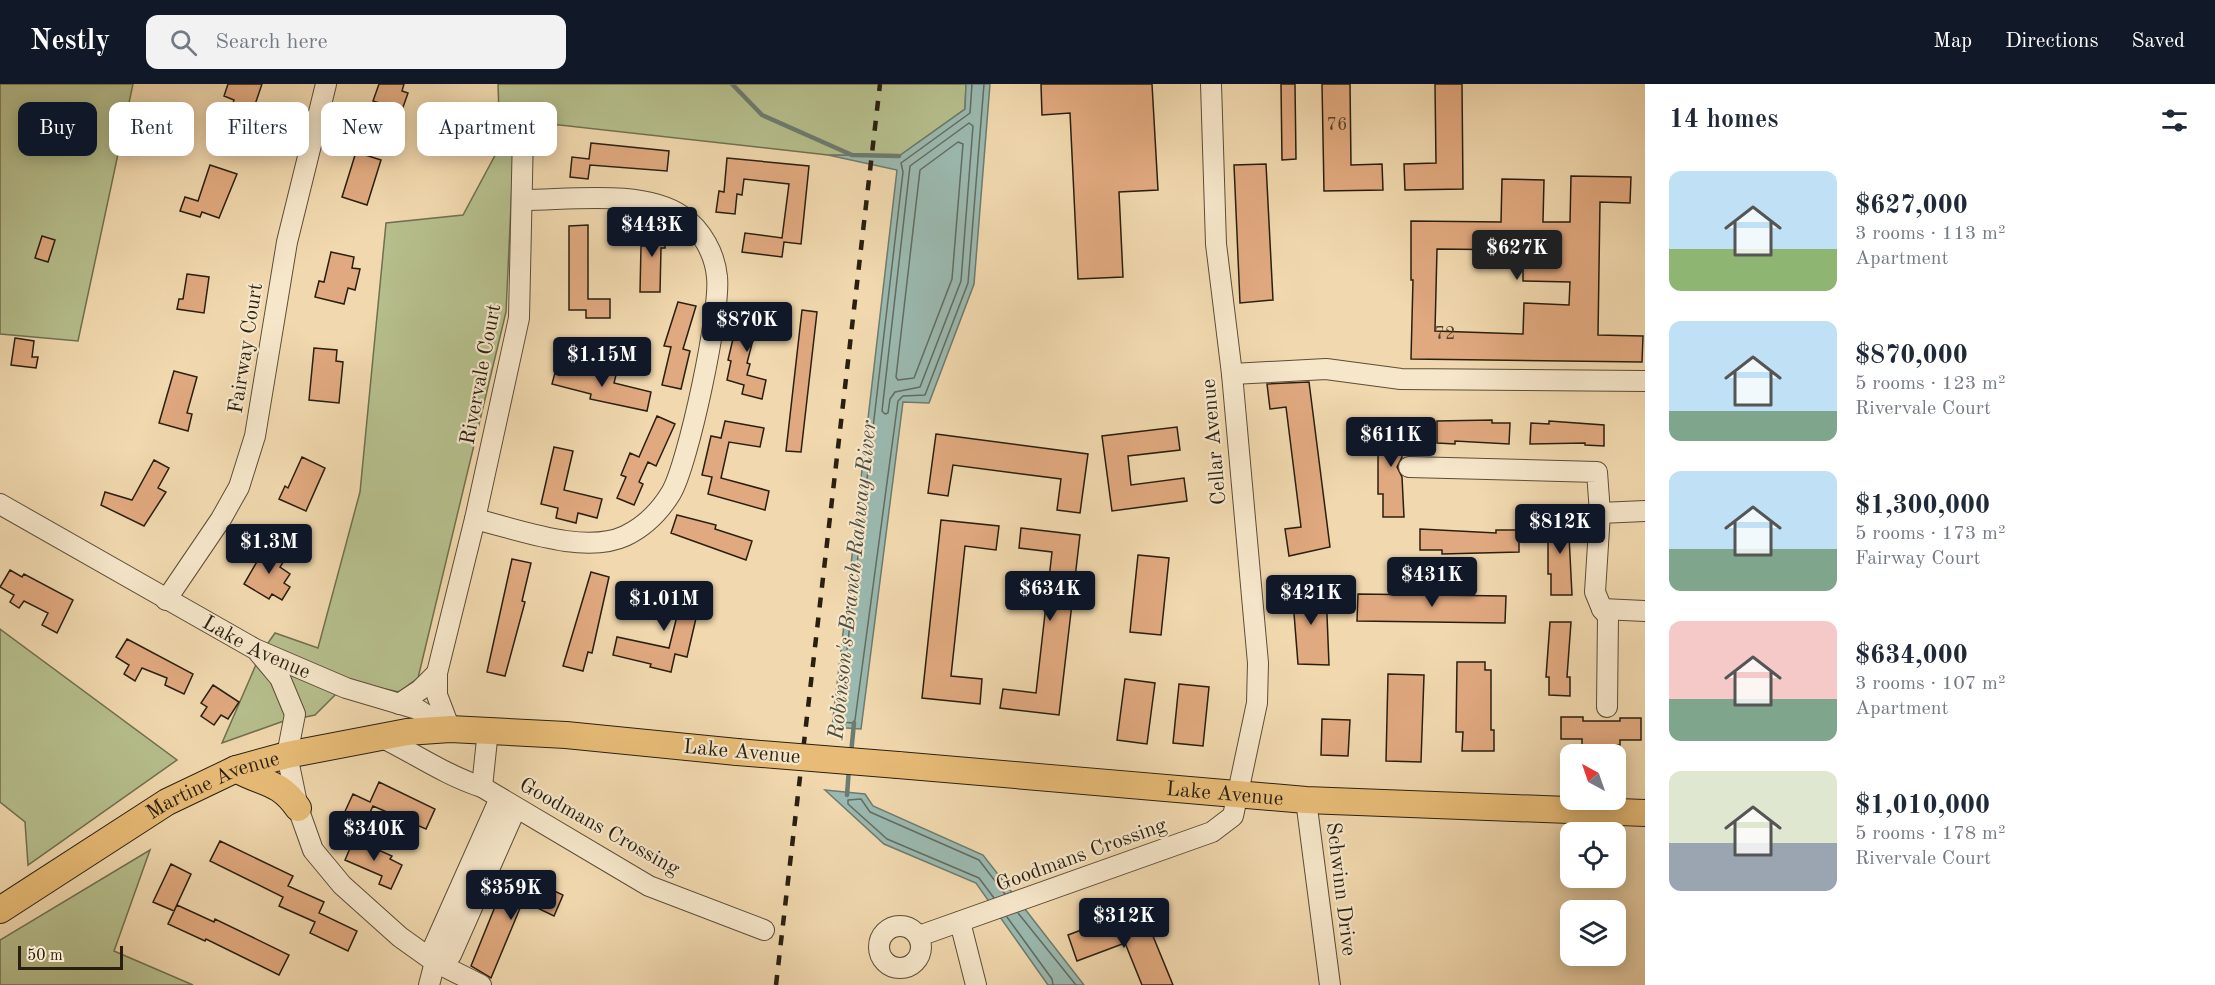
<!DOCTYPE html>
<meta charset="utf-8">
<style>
:root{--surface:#fff;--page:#f2f2f3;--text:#1f2937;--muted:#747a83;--accent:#111827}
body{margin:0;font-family:"Old Standard TT",serif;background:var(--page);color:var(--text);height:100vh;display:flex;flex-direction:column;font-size:22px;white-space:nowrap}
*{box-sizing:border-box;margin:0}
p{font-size:20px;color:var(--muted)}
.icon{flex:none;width:33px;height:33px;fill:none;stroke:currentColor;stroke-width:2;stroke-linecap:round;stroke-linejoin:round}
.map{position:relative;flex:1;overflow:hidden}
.side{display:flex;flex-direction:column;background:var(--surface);width:570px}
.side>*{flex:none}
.top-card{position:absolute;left:18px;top:18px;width:570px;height:54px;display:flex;gap:12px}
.needle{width:39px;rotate:320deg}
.fabs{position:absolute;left:1560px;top:660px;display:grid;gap:12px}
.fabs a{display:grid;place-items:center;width:66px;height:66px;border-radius:12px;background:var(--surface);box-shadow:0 3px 15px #0003;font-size:30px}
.scale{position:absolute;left:18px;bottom:15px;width:105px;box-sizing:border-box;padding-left:6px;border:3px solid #291f11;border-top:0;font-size:16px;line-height:21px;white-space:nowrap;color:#291f11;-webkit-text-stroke:4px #f6e6ca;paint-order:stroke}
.price{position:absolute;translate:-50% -51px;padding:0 14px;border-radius:6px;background:var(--accent);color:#fff;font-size:20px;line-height:39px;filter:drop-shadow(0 2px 3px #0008)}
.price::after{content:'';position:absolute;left:50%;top:36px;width:18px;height:14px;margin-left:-9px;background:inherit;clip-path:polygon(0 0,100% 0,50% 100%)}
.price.on{background:#222;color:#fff}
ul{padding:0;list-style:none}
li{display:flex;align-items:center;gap:18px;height:150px;padding:0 24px}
li span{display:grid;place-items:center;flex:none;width:168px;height:120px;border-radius:12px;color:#555}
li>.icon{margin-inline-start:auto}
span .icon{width:72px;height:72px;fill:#fffc;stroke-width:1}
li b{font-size:26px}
h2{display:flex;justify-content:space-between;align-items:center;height:72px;padding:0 24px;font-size:26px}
.tag{padding:0 21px;border-radius:12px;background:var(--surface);box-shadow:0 3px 15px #0003;font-size:21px;line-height:54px}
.tag.on{background:var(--accent);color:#fff}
header{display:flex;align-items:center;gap:36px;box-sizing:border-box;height:84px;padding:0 30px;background:var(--accent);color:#fff}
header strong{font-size:28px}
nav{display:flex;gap:33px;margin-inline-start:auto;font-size:21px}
.search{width:420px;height:54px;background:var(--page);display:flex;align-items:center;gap:15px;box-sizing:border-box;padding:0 21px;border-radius:12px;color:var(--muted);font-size:22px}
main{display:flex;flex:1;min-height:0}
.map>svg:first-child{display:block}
.green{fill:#b6bf8d;stroke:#706f4f;stroke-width:1.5}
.water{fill:#9bb9b0;stroke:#6d7b70;stroke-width:1.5}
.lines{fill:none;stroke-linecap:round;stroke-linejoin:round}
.shore{stroke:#626c60;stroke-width:1.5}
.stream{stroke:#6d7b70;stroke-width:4.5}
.building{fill:#e1a97f;stroke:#291f11;stroke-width:1.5;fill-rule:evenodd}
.minor-casing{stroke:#5b4d38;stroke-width:22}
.major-casing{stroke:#291f11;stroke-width:28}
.minor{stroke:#f6e6ca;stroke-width:20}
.major{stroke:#e8bc77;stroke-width:26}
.rail{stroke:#291f11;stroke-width:4.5;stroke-dasharray:10 10;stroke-linecap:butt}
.major-bridge-casing{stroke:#291f11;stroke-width:28;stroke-linecap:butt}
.major-bridge{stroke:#e8bc77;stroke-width:26}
.labels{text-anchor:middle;stroke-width:4.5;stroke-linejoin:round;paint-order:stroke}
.number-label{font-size:18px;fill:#57422c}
.street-label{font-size:21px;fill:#291f11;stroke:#f6e6ca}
.water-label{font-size:22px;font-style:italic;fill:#4b4d41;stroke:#f6e6ca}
</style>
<header>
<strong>Nestly</strong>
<div class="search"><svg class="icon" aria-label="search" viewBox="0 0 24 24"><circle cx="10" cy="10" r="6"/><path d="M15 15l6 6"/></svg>Search here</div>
<nav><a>Map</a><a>Directions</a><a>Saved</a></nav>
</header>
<main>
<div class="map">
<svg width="1645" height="901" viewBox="0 0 1645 901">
<rect width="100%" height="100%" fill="#f1d8ae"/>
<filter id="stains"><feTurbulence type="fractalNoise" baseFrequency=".00333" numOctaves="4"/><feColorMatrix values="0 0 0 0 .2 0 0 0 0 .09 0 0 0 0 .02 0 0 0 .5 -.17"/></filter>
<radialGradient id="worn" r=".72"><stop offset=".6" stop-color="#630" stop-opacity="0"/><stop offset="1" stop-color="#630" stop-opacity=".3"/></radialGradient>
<path class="green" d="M0 0H133L78 257 0 250Z
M498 0H966L965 25 899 72 828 71 515 36 506 228 418 594 399 608 349 597 315 631 281 638 222 659 261 569 275 549 318 564 360 408 386 139 463 131 500 62Z
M0 545 177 676 28 781 25 738 0 718Z
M150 766 114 867 193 901H0V856Z"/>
<path class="water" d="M966 0H990L974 200 929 319 903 318 861 645 832 643 897 86 828 71 899 72 965 25Z
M825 706 865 710 873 722 983 771 1084 901H1048L976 799 884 760Z"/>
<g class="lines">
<path class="shore" d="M972 0 970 29 901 79 903 88 839 634 841 638 853 639 855 636 898 317 903 312 925 311 968 199 984 0
M969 39 973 42 961 197 920 303 895 308 890 315 888 329 885 330 882 327 910 82Z
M958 58 963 60 952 195 914 294 898 296 896 293 920 86Z
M994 814 979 794 887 755 848 720V716L861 715 870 728 979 776 1005 810
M1018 829 1076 901
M1007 833 1052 895 1053 901"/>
<path class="stream" d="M732 0 762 31 852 71 899 72
M851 670 854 639
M847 711 849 684"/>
</g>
<path class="building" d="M228 0H262L247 44 227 37 234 16 224 12Z
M379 0H404L402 7 408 9 402 26 373 17Z
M1041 0H1152L1158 106 1119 108 1123 193 1078 195 1070 29 1042 31Z
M1281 0H1295L1296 75 1282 76Z
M1322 0H1350L1351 81 1382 80 1383 106 1324 107Z
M1435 0H1462L1463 105 1405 106 1404 80 1436 79Z
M591 59 669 67 667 87 590 81 588 95 570 93 572 73 589 75Z
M356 68 381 76 367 121 342 113Z
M727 74 809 82 801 160 784 158 782 173 742 168 745 149 782 154 789 100 744 95 742 111 737 110 735 130 716 128 719 107 724 108Z
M1266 80 1273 216 1240 219 1234 81Z
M210 81 237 90 219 134 202 128 200 133 180 127 185 113 198 117Z
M1571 92 1631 93 1630 119 1600 118 1598 251 1643 252 1642 278 1411 275 1413 196H1411V137L1501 138 1502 95 1544 96 1543 138H1570ZM1437 165 1523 166V197L1570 198 1569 221 1524 219 1523 250 1435 247Z
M647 139 665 140V164H661L660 208H640L641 162H646Z
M588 141V215H610V234H586V226H569V142Z
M42 152 55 156 48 178 35 174Z
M331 168 354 173 352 184 360 185 355 206 348 204 344 220 315 213 319 197 324 198Z
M187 190 209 193 204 229 177 225 179 215H183Z
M678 218 696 222 683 265 690 267 681 305 662 301 671 263 664 262Z
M751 221 770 226 765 246 756 244 747 279 750 280 747 291 766 296 762 315 742 310 744 301 727 296 731 277 728 276 737 238 747 240Z
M802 226 817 228 801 368 786 367Z
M15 254 34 257 32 273H38L36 284 11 281Z
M314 264 337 266 336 277 343 278 339 319 309 316Z
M557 281 595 290V286L616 291 614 299 651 308 647 327 590 315 591 310 552 300Z
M174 287 197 293 187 329 192 330 188 347 159 339Z
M1309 298 1330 463 1289 472 1285 445 1301 443 1286 323 1270 325 1267 300Z
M657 332 675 340 656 382 648 378 639 398 643 400 634 421 617 414 626 393 621 391 630 369 639 373Z
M1383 335H1404L1402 373 1397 383 1402 393 1404 433H1383V410H1378V357H1383Z
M1492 336V339H1510L1509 360 1455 357V360L1437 359V337Z
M725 337 764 344 760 363 729 358 721 394 769 407 765 426 708 410 712 393 702 391 711 352 721 354Z
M1549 337 1604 341V362L1585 361V359L1530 360 1531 339 1549 340Z
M1177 343 1180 366 1128 372 1131 401 1184 394 1187 417 1112 427 1102 352Z
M936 350 1088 370 1080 429 1057 426 1061 395 953 381 948 412 928 409Z
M554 363 573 367 564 406 602 415 597 434 578 429 576 439 556 434 558 424 541 420Z
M302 373 325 384 306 427 279 415 285 402 288 404Z
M154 376 169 384 158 404 166 408 144 442 101 421 105 408 132 416Z
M1552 430 1573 431 1572 452H1569L1572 511H1551V490H1548V452H1552Z
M677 431 716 441 715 445 752 457 746 476 671 449Z
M941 436 999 442 996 466 965 462 951 592 982 595 980 620 922 614Z
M1021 444 1080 451 1059 631 1000 624 1003 605 1036 609 1052 468 1019 464Z
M1420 445 1496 449V446H1519V468L1442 470V466H1420Z
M266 462 286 474 280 483 290 490 284 499 290 503 282 516 272 510 269 515 244 500Z
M1138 471 1169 474 1161 551 1130 548Z
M512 475 531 479 522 517 525 518 505 592 487 588Z
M10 486 22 493 24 490 73 516 57 549 42 541 48 529 24 517 19 524 10 518 14 511 0 503Z
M591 488 609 493 592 569 588 568 583 587 563 582Z
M649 500 669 505 668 510 700 517 687 573 675 570 671 588 650 583 651 580 613 571 617 553 669 564 677 532 663 529 664 523 645 519Z
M1292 504 1326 506 1329 581 1298 580Z
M1358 510 1506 512 1505 539 1357 537Z
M1550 538H1571L1567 593H1570V612L1549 611V593H1546Z
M127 555 193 590 184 610 165 601 167 594 142 584 135 597 124 590 129 581 116 573Z
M1457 578H1485V586H1491V646H1494V667H1462L1463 648H1456Z
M1388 590 1424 591 1421 678 1386 677Z
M1125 595 1155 599 1147 660 1117 656Z
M1179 600 1209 603 1203 662 1173 659Z
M213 601 239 618 228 635 221 631 214 641 201 632 207 623 201 619Z
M1561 633H1583V637H1620V634H1641V656H1620V661H1582V655H1561Z
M1322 635 1350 636 1348 672 1321 671Z
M379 698 435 725 426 745 373 722 357 756 336 747 353 710 370 718Z
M354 755 392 772 390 775 402 781 391 805 379 800 382 792 345 776Z
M220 757 293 792 288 802 324 818 319 829 357 847 348 867 310 849 315 838 279 822 283 813 210 777Z
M171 780 191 790 174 827 153 818Z
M525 793 563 811 554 832 523 817 491 894 471 882 501 808 515 814Z
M177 821 214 838 215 835 289 871 279 891 206 855 205 857 168 840Z
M1118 832 1124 849 1148 840 1173 901H1142L1125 859 1077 877 1068 851Z"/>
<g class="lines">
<defs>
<g id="minor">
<path d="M1232 290 1326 285 1401 295 1645 297"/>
<path d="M1409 383 1597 388 1600 429 1595 508 1602 525 1608 532 1607 623"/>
<path id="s1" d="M0 420 255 565 346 604 417 625 449 645"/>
<path d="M1600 429 1645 427"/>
<path d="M475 435C517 445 584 471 625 452 644 443 660 427 671 409 688 381 721 226 717 193 715 170 702 146 682 132 643 105 569 116 523 116"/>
<path d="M166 516 221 435 239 403 255 352 287 158 326 0"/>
<path d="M1602 525 1645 527"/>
<path d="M259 569 280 594 295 630 287 671 298 724 313 766 342 801 400 853 435 878 481 901"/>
<path d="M399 620 420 606 437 589"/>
<path d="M450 645 437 611V589L475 435 519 234 523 49"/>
<path d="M379 652C414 669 445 691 482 703L649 802 764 846"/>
<path d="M482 703 488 646"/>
<path d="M1306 716 1330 901"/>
<path d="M960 838 976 901"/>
<circle cx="900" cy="863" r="21"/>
<path d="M919 852 1212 748 1233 732 1257 619 1258 579 1232 290 1216 160 1211 0"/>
<path d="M435 878 451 871 516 724"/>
<path d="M429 901 435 878 434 862 500 714"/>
</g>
<g id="major">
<path id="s2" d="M898 681 1306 716 1645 729"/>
<path d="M236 685C262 700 279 696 298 724"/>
<path id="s3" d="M0 826 167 718 236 685 287 671 407 648 450 645 566 651 737 668"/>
</g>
</defs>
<use href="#minor" class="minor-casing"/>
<use href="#major" class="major-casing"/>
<use href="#minor" class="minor"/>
<use href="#major" class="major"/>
<path class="rail" d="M776 901 880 0"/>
<defs>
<path id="major-bridge" d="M737 668 898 681"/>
</defs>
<use href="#major-bridge" class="major-bridge-casing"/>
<use href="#major-bridge" class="major-bridge"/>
</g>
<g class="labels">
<g class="number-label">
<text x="1337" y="46">76</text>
<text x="1445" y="255">72</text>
</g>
<g class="street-label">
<text transform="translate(245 264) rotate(-81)" y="7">Fairway Court</text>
<text transform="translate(480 290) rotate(-79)" y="7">Rivervale Court</text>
<text transform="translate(1213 358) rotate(-95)" y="7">Cellar Avenue</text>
<text dy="7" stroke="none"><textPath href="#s1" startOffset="294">Lake Avenue</textPath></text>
<text transform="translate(742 667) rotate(5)" y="7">Lake Avenue</text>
<text dy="7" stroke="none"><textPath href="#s3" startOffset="248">Martine Avenue</textPath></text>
<text dy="7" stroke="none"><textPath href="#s2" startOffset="328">Lake Avenue</textPath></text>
<text transform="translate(600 742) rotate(29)" y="7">Goodmans Crossing</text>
<text transform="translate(1081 770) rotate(-20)" y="7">Goodmans Crossing</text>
<text transform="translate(1342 805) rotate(83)" y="7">Schwinn Drive</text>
</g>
<g class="water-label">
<text transform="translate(851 496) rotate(-84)" y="8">Robinson's Branch Rahway River</text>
</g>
</g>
<rect width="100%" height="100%" filter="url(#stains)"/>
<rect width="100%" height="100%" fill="url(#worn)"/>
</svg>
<div class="fabs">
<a><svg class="needle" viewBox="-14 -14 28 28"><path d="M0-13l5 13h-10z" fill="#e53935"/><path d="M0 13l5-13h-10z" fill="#747a83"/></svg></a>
<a><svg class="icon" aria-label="locate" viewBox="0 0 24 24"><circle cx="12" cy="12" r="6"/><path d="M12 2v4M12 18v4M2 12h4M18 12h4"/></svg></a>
<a><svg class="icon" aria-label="layers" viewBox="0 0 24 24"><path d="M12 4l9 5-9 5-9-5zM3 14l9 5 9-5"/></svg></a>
</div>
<div class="scale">50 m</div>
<b class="price" style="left:652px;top:174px">$443K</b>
<b class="price on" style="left:1517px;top:197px">$627K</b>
<b class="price" style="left:747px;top:269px">$870K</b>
<b class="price" style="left:602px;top:304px">$1.15M</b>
<b class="price" style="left:1391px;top:384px">$611K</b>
<b class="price" style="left:1560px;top:471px">$812K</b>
<b class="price" style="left:269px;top:491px">$1.3M</b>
<b class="price" style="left:1432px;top:524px">$431K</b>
<b class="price" style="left:1050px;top:538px">$634K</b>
<b class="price" style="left:1311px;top:542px">$421K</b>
<b class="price" style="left:664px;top:548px">$1.01M</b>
<b class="price" style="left:374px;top:778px">$340K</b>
<b class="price" style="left:511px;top:837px">$359K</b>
<b class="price" style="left:1124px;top:865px">$312K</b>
<div class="top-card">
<a class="tag on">Buy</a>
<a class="tag">Rent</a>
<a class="tag">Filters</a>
<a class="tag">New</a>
<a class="tag">Apartment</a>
</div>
</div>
<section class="side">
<h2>14 homes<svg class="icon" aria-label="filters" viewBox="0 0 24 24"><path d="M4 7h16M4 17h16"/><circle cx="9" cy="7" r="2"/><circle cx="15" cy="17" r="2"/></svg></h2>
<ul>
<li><span style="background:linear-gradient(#bfe0f5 65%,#8fb573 0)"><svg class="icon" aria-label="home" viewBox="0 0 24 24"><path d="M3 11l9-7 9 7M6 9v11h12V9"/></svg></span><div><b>$627,000</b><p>3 rooms · 113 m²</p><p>Apartment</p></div></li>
<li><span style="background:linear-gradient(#bfe0f5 75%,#7fa58c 0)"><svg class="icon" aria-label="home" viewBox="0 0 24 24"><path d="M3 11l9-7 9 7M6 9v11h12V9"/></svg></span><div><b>$870,000</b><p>5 rooms · 123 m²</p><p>Rivervale Court</p></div></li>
<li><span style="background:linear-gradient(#bfe0f5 65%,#7fa58c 0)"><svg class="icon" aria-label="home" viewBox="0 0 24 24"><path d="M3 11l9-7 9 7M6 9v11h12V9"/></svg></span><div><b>$1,300,000</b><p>5 rooms · 173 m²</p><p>Fairway Court</p></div></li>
<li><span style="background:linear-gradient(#f6c9c9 65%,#7fa58c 0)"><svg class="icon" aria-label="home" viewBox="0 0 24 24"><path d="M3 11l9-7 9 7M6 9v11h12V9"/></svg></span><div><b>$634,000</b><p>3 rooms · 107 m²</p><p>Apartment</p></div></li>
<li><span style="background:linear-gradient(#dfe7d0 60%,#9aa5b1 0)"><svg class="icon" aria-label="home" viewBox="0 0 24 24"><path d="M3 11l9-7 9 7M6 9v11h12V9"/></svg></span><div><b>$1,010,000</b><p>5 rooms · 178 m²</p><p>Rivervale Court</p></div></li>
</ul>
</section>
</main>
